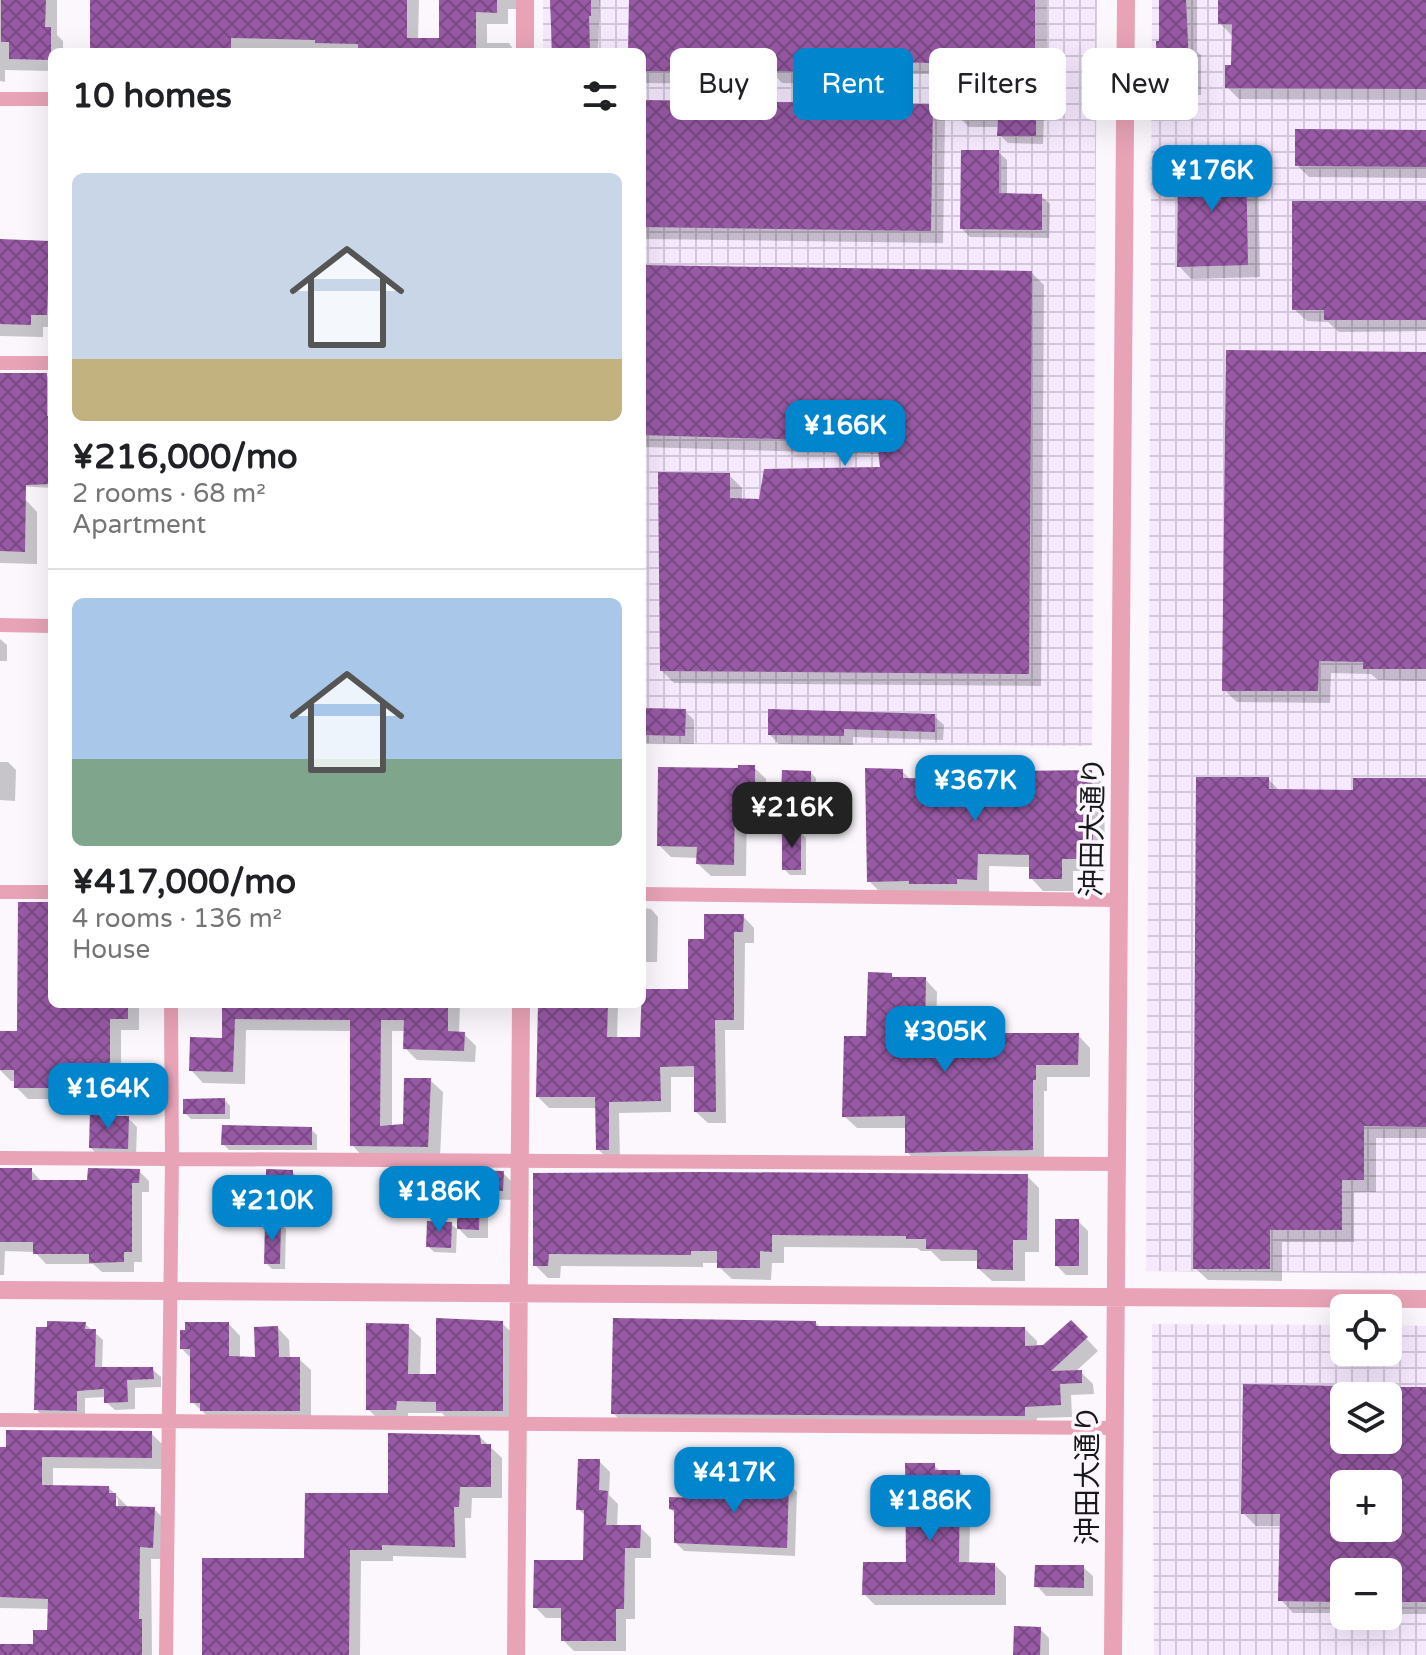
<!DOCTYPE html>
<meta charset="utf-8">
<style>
:root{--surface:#fff;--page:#f2f2f2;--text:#202124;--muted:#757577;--line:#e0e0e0;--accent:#0185cc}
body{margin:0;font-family:"Varela Round","Noto Sans JP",sans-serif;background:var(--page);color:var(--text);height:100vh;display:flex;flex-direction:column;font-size:30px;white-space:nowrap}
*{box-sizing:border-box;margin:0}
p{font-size:26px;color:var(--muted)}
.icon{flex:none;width:44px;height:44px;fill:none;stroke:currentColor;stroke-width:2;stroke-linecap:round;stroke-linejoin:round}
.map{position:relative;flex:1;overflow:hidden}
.details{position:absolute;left:48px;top:48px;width:598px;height:960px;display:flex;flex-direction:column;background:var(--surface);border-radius:12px;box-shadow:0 8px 32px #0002}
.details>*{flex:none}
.banner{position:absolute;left:670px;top:48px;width:636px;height:72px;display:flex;gap:16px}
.buttons{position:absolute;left:1330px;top:1294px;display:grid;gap:16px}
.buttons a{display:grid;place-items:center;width:72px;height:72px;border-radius:12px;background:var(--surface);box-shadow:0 8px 32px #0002;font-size:40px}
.price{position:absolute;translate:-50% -68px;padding:0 18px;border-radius:16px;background:var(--accent);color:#fff;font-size:26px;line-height:52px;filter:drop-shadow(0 2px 4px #0008)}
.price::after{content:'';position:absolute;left:50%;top:48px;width:24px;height:18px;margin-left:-12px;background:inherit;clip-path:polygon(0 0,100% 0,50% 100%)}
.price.active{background:#222;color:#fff}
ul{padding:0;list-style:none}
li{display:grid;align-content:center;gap:16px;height:424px;padding:0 24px}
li+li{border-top:2px solid var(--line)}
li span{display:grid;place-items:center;height:248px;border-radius:12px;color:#555}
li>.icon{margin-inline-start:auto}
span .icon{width:144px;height:144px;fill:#fffc;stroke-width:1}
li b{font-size:34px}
h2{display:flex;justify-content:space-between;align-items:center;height:96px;padding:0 24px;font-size:34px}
.chip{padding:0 28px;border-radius:12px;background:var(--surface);box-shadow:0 8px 32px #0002;font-size:28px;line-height:72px}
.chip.active{background:var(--accent);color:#fff}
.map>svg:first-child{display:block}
.industrial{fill:url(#industrial-grid);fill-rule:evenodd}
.shadow{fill:#0003;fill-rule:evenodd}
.building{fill:url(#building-cross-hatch);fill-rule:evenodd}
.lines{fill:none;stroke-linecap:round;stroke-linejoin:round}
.minor{stroke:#e8a3b7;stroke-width:14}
.tertiary{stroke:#e8a3b7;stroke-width:18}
.labels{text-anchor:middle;stroke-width:7;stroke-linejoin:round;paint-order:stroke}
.street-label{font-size:28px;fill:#181719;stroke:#fbf7fd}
</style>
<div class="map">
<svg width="1426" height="1655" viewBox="0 0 1426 1655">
<defs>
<pattern id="industrial-grid" width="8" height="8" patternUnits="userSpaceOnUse" patternTransform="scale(2)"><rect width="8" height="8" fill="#f6e9fe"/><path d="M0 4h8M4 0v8" fill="none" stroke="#d2c7d9"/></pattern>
<pattern id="building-cross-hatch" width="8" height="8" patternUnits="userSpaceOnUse" patternTransform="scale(2)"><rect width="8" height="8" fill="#975aa4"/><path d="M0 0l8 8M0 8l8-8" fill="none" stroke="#7a4985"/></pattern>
</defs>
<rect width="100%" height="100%" fill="#fbf7fd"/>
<path class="industrial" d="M543 0H1097L1092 746 642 744V52H543Z
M1152 0H1426V1274L1146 1271Z
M1152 1324 1344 1325V1352H1388V1325L1426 1326V1655H1154ZM1344 1396H1388V1440H1344ZM1344 1484H1388V1528H1344ZM1344 1572H1388V1616H1344Z"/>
<path class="shadow" d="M0 0H57V35L63 41V52H52V71L5 70V82L0 81Z
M92 0H419L418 40H441V0H516V9H508V24H487V43H509L515 52H327L242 49V52H92Z
M553 0H600L598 52H554Z
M631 0H1047V72L1056 82V92H983L974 83H948L940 74H897V82H888L882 76 835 75V84L782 83 769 69H756V84L642 83V52H630Z
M1161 0H1197V52L1201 55V95H1171L1159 83Z
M1220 0H1426V100L1239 99 1227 87 1233 67V37L1220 23Z
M642 102 932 106 945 119 943 243 642 239Z
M1035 108 1044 117 1043 144 1008 143 1000 135V127H969L960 118Z
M1426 132V178L1309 177 1297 165Z
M998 152 1007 160V195L1041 196 1050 204 1049 238 970 237 962 229Z
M1245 159 1258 172 1260 277 1191 279 1179 266Z
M1426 203V331L1339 332 1328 322 1307 321 1294 309Z
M0 241 49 243 52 246V327H43V337L0 336Z
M642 267 1032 273 1044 285 1041 686 674 683 662 671 729 475 742 488V500L761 501 883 469 881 454 642 447Z
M1426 354V681L1378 680 1371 674 1331 673 1330 703 1237 702 1224 690Z
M0 374 46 375 52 381V488L0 485Z
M0 499H25L37 512V564L0 563Z
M0 639 7 645V661H0Z
M642 710 685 711 694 720V744L642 743Z
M934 716 944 725 943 740 853 737V745L779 744 770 735Z
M0 762H8L16 770 15 801 0 800Z
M754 767 766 779 767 805H747L746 876H711L698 864V858L671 857 659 845 740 770Z
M902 771 911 780 965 781 1092 772 1104 785 1105 871H1073V891H1043L1031 878V867L989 866V892L882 894 869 881Z
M811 773 816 778V810H798L783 796Z
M1268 779 1280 791 1355 792 1426 780V1138H1376V1192H1354V1242H1282V1281L1208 1280 1195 1268Z
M800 832 806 838V875H790L784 869Z
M52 905V1004H139V1030H121V1099H28L16 1087V1081H11L0 1070V1033H19Z
M642 908 651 909 658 917 657 962H642Z
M743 916 754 928V943H745L744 1030H725L726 1123H708L696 1112V1077H671V1112L619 1113 620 1160H609L598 1149V1108H549L538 1097 540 1004H618L617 1039H642L690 991 706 941Z
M891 975 895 979H925L937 992 936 1035H1078L1090 1048V1077H1047V1091H1044V1162L919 1164 907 1152V1128H857L844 1116 868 1038Z
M224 1004H460L459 1033 464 1034 476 1046 475 1062 417 1060 405 1048 406 1031H392V1127L405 1126 430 1080 443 1092 440 1158H364L352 1145V1031L246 1030 245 1084 203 1083 191 1070 224 1040Z
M225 1100 230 1106V1119H191L185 1113Z
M107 1113 111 1118H128L137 1127 136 1157H100L91 1148Z
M311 1129 317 1135V1150H229L223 1144Z
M0 1170H31L41 1181 89 1182 139 1171 149 1181V1192H142V1262H134V1272H102L93 1264H46L35 1252 5 1251 4 1275H0Z
M292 1172 298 1177V1191H274L268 1185Z
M459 1172 503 1173 512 1182V1200L488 1199V1238H468L459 1229Z
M535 1175 1027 1176 1039 1188V1252H1025V1281H992L979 1269V1261H941L931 1251H921L917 1248 784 1247V1263H772L771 1280 732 1279 719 1267V1263H703V1267L561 1266 560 1278H548L535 1265Z
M1078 1221 1088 1231V1275H1066L1057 1266Z
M280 1224 286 1229 285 1269H272L266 1263Z
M451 1224 457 1229 456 1253 434 1252 428 1246Z
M502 1323 514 1335 515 1423H451L442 1413H408V1422H381L368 1409 408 1326 421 1338 420 1376H438Z
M816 1323 821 1328 1025 1329 1037 1341V1348L1083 1335 1098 1351 1075 1372H1081L1093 1384 1094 1394 1071 1395 1072 1417 1037 1418V1428L625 1425 613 1413Z
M85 1324 103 1340 102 1369H152L161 1377V1387L135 1388V1409L115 1410 106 1402V1397L85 1398V1418H44L36 1409Z
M229 1324 240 1336V1358L257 1359 278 1328 289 1340 290 1359H299L311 1370V1422H214L192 1402V1359L182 1349Z
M1245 1386 1426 1388V1614H1388V1572H1344V1613H1293L1281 1600V1526H1256L1243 1513ZM1344 1396H1388V1440H1344ZM1344 1484H1388V1528H1344Z
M151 1433 163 1445V1469L53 1468V1487L109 1488 129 1508 154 1509 166 1521 164 1559H151L152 1655H0V1646H35L48 1632 50 1609 0 1608V1449ZM114 1495 118 1499V1516L114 1515Z
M480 1437 502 1458V1498H472L471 1518H465L466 1558 393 1556V1561H361L360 1655H204L306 1560 390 1495Z
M599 1461 610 1472 609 1495 618 1504 617 1527H640L651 1538V1558H635V1619H626V1651H574L563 1640V1618H546L535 1607 585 1562 586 1516 578 1509Z
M934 1465 941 1472H960L971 1483 969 1565H995L1006 1576V1605H875L864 1594 908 1564Z
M772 1478 777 1482 788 1483 797 1492 795 1556 684 1551 676 1543V1514L671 1509 699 1500 716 1485 720 1489H758Z
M1083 1567 1093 1576V1596H1046L1037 1586Z
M1040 1629 1049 1638V1655H1015Z"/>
<path class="building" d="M1 0H46L45 27H51V60L9 59V42H1Z
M90 0H407V38H439V0H497V13L476 12V52H358V44L315 43V40L231 38V52H90Z
M550 0H591V16H589L590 52H552Z
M629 0H1035V68L1045 67V80H968L969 71H933V63L885 62V70H873V64L823 63V72L768 71V58L744 57V72L642 71V52H628Z
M1159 0H1186L1190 84H1157L1156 41H1159Z
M1218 0H1426V89L1225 88V65H1231L1232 24H1218Z
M642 100 933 104 931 231 642 227Z
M958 104 1036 106V136H997L998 120 958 119Z
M1295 129 1426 130V167L1295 166Z
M961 150H999V193L1042 194V230L960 229Z
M1246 157 1248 265 1177 267 1178 160Z
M1292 201H1426V320H1324V310H1292Z
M0 239 50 241 47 315H31V325L0 324Z
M642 265 1032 271 1029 674 660 671 658 472 730 473V498L759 499 764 469 880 467 877 442 642 435Z
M1226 350 1426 352V669H1363V662L1319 661 1318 691H1222Z
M0 373H47V416H52V484L26 485 25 552 0 551Z
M642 708 686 709 685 736 642 735Z
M768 709 935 714V732L844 729V736L768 735Z
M738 765H755V793H735L734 865 696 864 697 847 657 846 658 767 738 768Z
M865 768 903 769V778L963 779V769L1012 771 1092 770 1093 859H1062V879H1029V855L978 854 977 880 957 879V884H909V881L867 882Z
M782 770 811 771V805H790L791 797 781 796Z
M1196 777H1269V789L1353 790V778H1426V1127L1364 1126V1180H1342V1230H1270V1269H1193Z
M782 830H801V870H782Z
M18 902H52V1004H128V1019H110V1088H14V1070H0V1031H17Z
M704 914H744L743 932H734V1020H715L716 1112H694V1066L660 1067 661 1101 609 1102V1150H596L595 1097H536L538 1004H608L607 1037H640L642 989H688V939H704Z
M868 972 892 973V977H926L925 1033H1079L1078 1065H1036V1080H1033V1150L905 1153V1116L842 1117 844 1036H866Z
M222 1004H448V1031L465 1032 464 1051 403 1049 404 1020H381L380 1126 403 1124 404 1078H431L428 1147 350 1146V1020L235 1019 233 1072 189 1071 190 1037 222 1038Z
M225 1098V1114H183V1099Z
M90 1111H108V1116H129L128 1149 89 1148Z
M222 1125 312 1127V1145H221Z
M0 1168H32V1180H87L88 1168 140 1169 139 1183H132V1252H124V1262L89 1263V1254H33V1242H0Z
M266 1169 293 1170V1186H266Z
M457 1170 504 1171 503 1191H480L479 1230 457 1229Z
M702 1172 1028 1174 1027 1240H1013V1270L977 1269V1250L926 1249V1239H906V1236L772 1235V1252L760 1251V1268H717V1251H691V1255L549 1254 548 1266H533V1173Z
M1055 1219H1079V1266H1055Z
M427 1221 452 1222 451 1248 426 1247Z
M265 1222H281L280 1264H264Z
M436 1318 503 1321V1411H436V1402L397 1401 396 1410H366V1323L409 1324 408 1374H436Z
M613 1318 816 1321V1326L1025 1327V1346L1043 1345 1071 1320 1088 1337 1051 1371 1082 1370V1383L1060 1384 1061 1405 1025 1407V1416L611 1414Z
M47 1321 86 1322 85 1329H96L95 1367H153L154 1379 127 1380 128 1402 104 1403V1389L77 1391V1411L34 1410 36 1327H47Z
M185 1322H229V1356L255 1357 254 1327 278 1326 279 1357H300V1411H200V1403H190V1349H180V1330H185Z
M1243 1384 1344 1386V1440H1388V1387H1426V1602H1388V1572H1344V1602L1278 1601 1280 1514H1241ZM1344 1484H1388V1528H1344Z
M6 1430 152 1431V1458L42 1457V1485L109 1486V1493H116V1506L155 1507 153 1548 140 1547 139 1619H142V1655H0V1644H33V1630H47L48 1599 0 1597V1447H6Z
M388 1433 480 1435 481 1444H491V1487H460L459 1507H454L455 1547 382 1545V1550H350L349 1655H202V1558H304L305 1493H388Z
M578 1459H600L599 1490 608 1491 606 1525H641L640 1548H625L624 1609H616V1641H561V1608H533L534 1560H583L584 1510H576Z
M905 1463H935V1470H960L959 1562 995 1563V1595H862L863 1562H906Z
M757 1476H773V1480L789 1481 787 1548 674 1543V1510L669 1509V1497L697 1498V1483H717V1487H756Z
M1035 1565H1084V1588L1034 1587Z
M1014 1626 1041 1627 1040 1655H1013Z"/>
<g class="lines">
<path class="minor" d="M0 99H52
M0 363H52
M0 625 52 626
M0 892H52
M642 894 1119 900
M0 1158 1117 1164
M0 1420 1115 1428
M166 1655 172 1160 171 1004"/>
<path class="tertiary" d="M525 52V0
M0 1290 1426 1299
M516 1655 521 1004
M1113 1655 1126 0"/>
</g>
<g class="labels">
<g class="street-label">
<text transform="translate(1092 827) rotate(-89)" y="10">沖田大通り</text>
<text transform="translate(1087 1475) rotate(-90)" y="10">沖田大通り</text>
</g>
</g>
</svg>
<div class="buttons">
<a><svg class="icon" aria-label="locate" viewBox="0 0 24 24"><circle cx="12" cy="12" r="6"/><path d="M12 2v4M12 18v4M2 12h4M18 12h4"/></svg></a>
<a><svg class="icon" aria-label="layers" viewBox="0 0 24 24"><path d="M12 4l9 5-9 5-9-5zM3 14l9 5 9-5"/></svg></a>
<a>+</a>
<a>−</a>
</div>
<b class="price" style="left:1212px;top:213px">¥176K</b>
<b class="price" style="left:845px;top:468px">¥166K</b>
<b class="price" style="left:975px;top:823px">¥367K</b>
<b class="price active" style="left:792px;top:850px">¥216K</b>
<b class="price" style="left:945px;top:1074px">¥305K</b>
<b class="price" style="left:108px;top:1131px">¥164K</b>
<b class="price" style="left:439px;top:1234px">¥186K</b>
<b class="price" style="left:272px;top:1243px">¥210K</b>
<b class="price" style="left:734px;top:1515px">¥417K</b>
<b class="price" style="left:930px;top:1543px">¥186K</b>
<div class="banner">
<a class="chip">Buy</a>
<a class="chip active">Rent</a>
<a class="chip">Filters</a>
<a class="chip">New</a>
</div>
<section class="details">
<h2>10 homes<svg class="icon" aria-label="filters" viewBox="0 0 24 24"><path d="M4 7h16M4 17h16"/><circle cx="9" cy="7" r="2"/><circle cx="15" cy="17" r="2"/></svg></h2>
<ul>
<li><span style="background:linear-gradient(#c9d6e8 75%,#c2b280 0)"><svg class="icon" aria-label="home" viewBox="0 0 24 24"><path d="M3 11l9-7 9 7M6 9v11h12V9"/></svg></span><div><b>¥216,000/mo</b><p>2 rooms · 68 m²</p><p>Apartment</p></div></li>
<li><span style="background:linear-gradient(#a9c7e8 65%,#7fa58c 0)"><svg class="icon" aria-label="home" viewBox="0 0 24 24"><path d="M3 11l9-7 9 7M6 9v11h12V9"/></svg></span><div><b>¥417,000/mo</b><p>4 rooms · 136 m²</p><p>House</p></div></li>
</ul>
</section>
</div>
